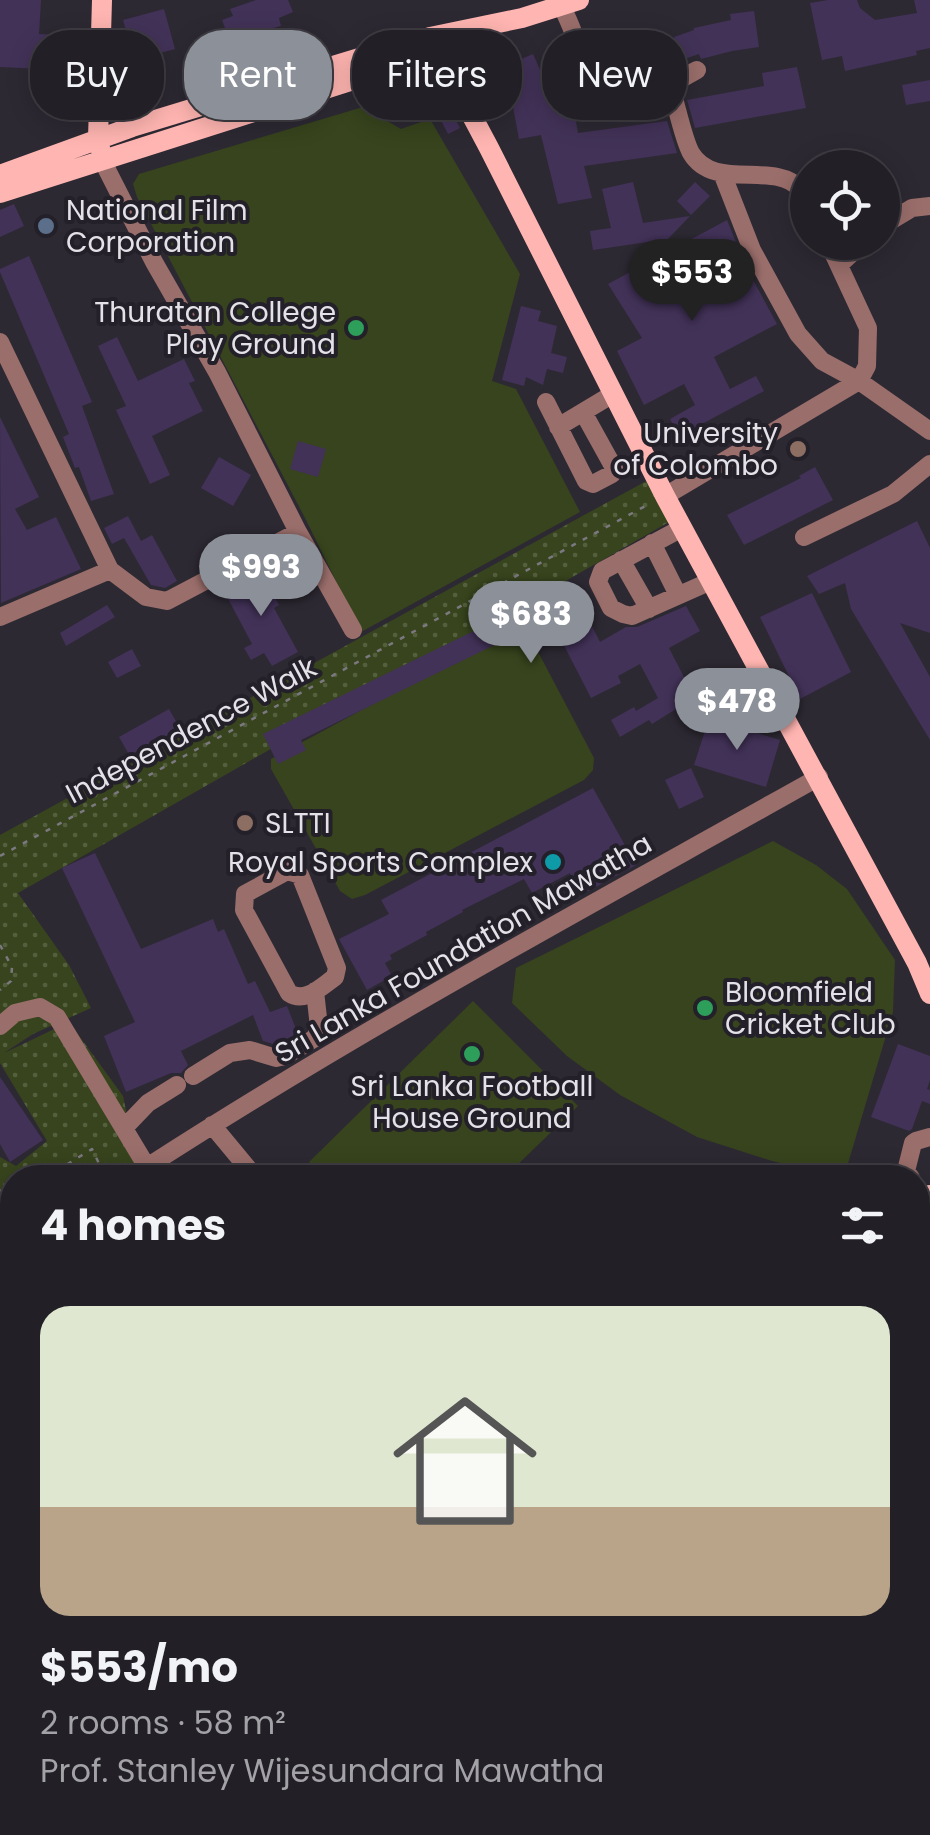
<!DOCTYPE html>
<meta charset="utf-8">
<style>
:root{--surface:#221f26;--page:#2e2c32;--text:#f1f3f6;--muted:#a2a2a7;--line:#3f3d43;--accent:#8c9099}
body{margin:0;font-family:Poppins,sans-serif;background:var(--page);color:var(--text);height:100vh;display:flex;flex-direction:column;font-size:38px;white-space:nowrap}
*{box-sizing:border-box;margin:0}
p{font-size:32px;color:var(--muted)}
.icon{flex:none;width:55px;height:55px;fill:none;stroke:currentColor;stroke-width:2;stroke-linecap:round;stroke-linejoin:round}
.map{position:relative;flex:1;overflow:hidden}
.details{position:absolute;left:0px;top:1165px;width:930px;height:670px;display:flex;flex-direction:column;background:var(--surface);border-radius:40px 40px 0 0;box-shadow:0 5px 25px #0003,0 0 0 2px var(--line)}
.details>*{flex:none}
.hud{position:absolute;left:30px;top:30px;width:870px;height:90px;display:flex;gap:20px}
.tools{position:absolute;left:790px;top:150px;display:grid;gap:20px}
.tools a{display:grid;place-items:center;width:110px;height:110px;border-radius:50%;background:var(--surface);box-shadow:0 5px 25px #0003,0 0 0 2px var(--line);font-size:50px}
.price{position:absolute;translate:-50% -85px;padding:0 22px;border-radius:35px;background:var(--accent);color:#fff;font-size:32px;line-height:65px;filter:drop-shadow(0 2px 5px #0008)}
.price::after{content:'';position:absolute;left:50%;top:60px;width:30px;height:22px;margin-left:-15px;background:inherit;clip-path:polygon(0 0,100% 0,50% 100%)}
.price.active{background:#222;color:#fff}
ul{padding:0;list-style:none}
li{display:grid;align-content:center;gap:20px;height:530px;padding:0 40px}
li span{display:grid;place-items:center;height:310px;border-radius:30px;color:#555}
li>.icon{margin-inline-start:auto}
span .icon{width:180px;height:180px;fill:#fffc;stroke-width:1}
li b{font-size:42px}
h2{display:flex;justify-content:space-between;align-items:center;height:120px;padding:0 40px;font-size:42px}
.tag{padding:0 35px;border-radius:40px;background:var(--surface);box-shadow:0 5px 25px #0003,0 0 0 2px var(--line);font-size:35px;line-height:90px}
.tag.active{background:var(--accent);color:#fff}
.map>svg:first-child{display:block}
.park{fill:url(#park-dots)}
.pitch{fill:#37441d}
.building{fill:#423258}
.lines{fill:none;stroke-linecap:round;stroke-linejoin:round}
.path{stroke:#7b7880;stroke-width:2.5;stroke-dasharray:5 8;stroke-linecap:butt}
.minor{stroke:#9a6e6b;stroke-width:18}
.major{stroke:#ffb5b1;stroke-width:20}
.service-dot{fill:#5c6f8a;stroke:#232029;stroke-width:4}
.leisure-dot{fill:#2e9e5b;stroke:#232029;stroke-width:4}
.education-dot{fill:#8d6e63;stroke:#232029;stroke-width:4}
.culture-dot{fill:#0f9aa8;stroke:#232029;stroke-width:4}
.labels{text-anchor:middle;stroke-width:8;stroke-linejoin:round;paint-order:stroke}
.poi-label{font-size:28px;fill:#e4e2e8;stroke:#232029;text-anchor:start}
.street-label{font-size:28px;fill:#e4e2e8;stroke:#232029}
</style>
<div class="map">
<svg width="930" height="1835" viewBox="0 0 930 1835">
<defs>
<pattern id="park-dots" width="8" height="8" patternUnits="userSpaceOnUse" patternTransform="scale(2.5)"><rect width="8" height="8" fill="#37441d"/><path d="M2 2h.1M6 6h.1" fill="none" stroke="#545f3e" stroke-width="1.8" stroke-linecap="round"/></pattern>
</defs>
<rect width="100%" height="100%" fill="#2d2933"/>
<path class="park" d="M650 479 669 522 18 893 69 965 91 1008 33 1034 4 1053 69 1022 123 1096 140 1177 12 1178V1411L0 1424V1157L16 1166 47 1141 0 1063V835Z"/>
<path class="pitch" d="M363 107 401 129 430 119 520 274 492 381 516 389 580 512 361 632 305 518 137 197 133 184 139 174Z
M526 629 594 758 593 770 584 780 365 895 352 899 340 891 271 769V759L471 651Z
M773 841 816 865 847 889 895 960 893 1012 844 1177 772 1161 697 1137 620 1095 567 1056 512 1003 516 968Z
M473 1001 578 1106 505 1177H324L309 1162Z"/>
<path class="building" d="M0 0H41L39 34 65 35 63 70 0 67Z
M256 0H288L293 12 279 18 281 26 246 35 248 41 232 47 222 20 233 16 230 9Z
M828 0H857L860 8 875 20 917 13 914 0H930V48L916 51 917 55 845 71 842 56 822 60 810 3Z
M164 9 175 49 134 60 123 20Z
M754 11 759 47 732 51 701 59 699 54 682 60 674 37 694 30V28L731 20 730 14Z
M533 54 550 92 570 89 578 133 667 121 677 153 584 166 592 198 558 204 541 135 519 139 508 80 486 89 480 76Z
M797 67 806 108 695 128 687 100 764 86 762 73Z
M930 80V101L906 105 902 85Z
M441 92 460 128 448 134 430 99Z
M633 182 643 223 690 216 668 239 593 250 590 231 611 228 602 189Z
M695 182 710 196 691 215 677 201Z
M14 204 24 226 0 237V210Z
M727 220 746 267 777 324 714 357 730 389 756 376 764 391 679 436 670 419 695 405 684 384 644 405 617 351 642 338 608 284Z
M29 256 92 402 82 406 114 494 91 501 79 467 75 468 63 437 69 434 0 272V269Z
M521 306 541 311 538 321 557 326 551 353 567 357 563 373 547 369 543 385 526 377 524 386 502 380Z
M117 337 138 381 184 359 195 381 189 383 203 411 152 436 170 475 150 484 116 410 126 406 98 346Z
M0 417 39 497 15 509 27 530 56 517 81 569 1 603Z
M298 441 326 449 318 477 290 469Z
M219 457 251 475 233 506 201 488Z
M815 467 833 500 744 545 727 515 801 478 799 476Z
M128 516 141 541 152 535 177 581 165 588 151 585 124 538 112 544 104 528Z
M917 521 930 548V633L900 623 930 677V740L851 609 845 583 819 594 807 576Z
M262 573 279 605 274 608 298 652 272 666 264 653 251 660 244 648 252 644 225 593 232 589 229 583 242 575 246 582Z
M572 587 600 642 626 627H637L686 606 700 631 669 648 686 681 688 680 697 696 652 724 649 720 620 737 611 720 634 707 636 711 658 698 640 664 618 676 621 683 591 698 553 624 530 636 527 629 301 740 306 750 278 764 263 734 537 600 539 603Z
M812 593 851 672 800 699 760 617Z
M107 605 115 617 66 646 60 633Z
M132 649 141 666 117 678 108 662Z
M169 709 181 730 131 758 119 737Z
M709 718 780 740 766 787 694 765Z
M691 768 704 797 679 809 665 780Z
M593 788 636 865 581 895 570 873 532 893 524 879 462 910 463 912 426 932 427 935 390 955 392 959 385 963 392 976 367 990 339 939 389 914 381 900Z
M95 853 141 949 213 919 218 932 224 929 248 984 255 981 270 1012 287 1006 298 1034 277 1045 263 1041 253 1015 181 1051 188 1065 181 1073H171L126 1092 104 1036 135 1022 62 868Z
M898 1044 930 1056V1080L927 1089 930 1090V1104L922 1101 912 1129 909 1131 871 1117Z
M0 1077 43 1140 10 1162 0 1144Z
M930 1764V1835H914L913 1822H918V1765Z
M152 1822H221L199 1835H158Z
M349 1822H418L443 1835H371Z
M708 1822H748L750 1835H708Z"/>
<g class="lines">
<path class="path" d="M0 856 649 504
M0 945 12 967 11 981 0 990
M45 1178 92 1149 106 1178
M0 1190 10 1199 12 1197
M0 1393 12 1378"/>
<path class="minor" d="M562 6C566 16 571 25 574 35 579 51 580 67 587 82 609 129 667 86 697 70
M670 85C676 102 683 139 691 153 714 192 775 160 800 189 804 193 805 198 808 203
M102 160 154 262 217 372 298 532 353 630
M722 173 752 250 798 334 822 361 859 381 930 431
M882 226 912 208 930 206
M840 264 864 242
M0 342 110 570 146 597 167 601 298 532
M546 402 586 481 593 484 612 474 614 468 583 412
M558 427 613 394
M665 496 859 381 867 366 868 328 828 242
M682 528 602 571 598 582 611 608 623 614 632 616 711 581
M804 537 893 494 930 464
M652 543 678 595
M621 560 649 609
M0 617 110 570
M287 871 300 875 337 968 335 977C322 986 305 1004 289 993L244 910 245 894Z
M0 1026 15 1013 40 1007 57 1017 147 1167
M193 1076 230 1053 250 1050 276 1058 285 1056 315 1038 319 1027 315 991
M212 1125 256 1178
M124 1128 148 1103 177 1085
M149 1178 147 1167C365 1026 593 904 819 777
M911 1178 906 1171 913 1143 916 1141 930 1137
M0 1425 12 1410
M695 1822 696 1835
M768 1831V1822
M254 1835 322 1830 345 1835
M619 1835 620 1822"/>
<path class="major" d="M430 37 489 148 665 496 917 963 930 994
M100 148 98 139 102 0
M0 175 132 127 382 51 430 37 522 18 579 0
M0 193 438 53 478 36
M918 1241 930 1195
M918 1489 930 1498
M0 1627 12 1651
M104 1822 110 1835
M469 1835 475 1822"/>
</g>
<circle class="service-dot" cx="46" cy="226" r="10"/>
<g class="leisure-dot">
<circle cx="356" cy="328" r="10"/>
<circle cx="705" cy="1008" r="10"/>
<circle cx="472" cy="1054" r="10"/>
</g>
<g class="education-dot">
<circle cx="798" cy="449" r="10"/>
<circle cx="245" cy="823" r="10"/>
</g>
<circle class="culture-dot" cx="553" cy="862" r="10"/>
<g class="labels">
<g class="poi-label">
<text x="66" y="220">National Film<tspan x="66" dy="32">Corporation</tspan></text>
<text x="336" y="322" text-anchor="end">Thuratan College<tspan x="336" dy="32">Play Ground</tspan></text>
<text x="778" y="443" text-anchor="end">University<tspan x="778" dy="32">of Colombo</tspan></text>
<text x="265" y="833">SLTTI</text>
<text x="533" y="872" text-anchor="end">Royal Sports Complex</text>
<text x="725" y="1002">Bloomfield<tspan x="725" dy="32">Cricket Club</tspan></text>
<text x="472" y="1096" text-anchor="middle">Sri Lanka Football<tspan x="472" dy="32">House Ground</tspan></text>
</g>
<g class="street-label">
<text transform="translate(191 730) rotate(-28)" y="10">Independence Walk</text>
<text transform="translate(463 948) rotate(-30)" y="10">Sri Lanka Foundation Mawatha</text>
</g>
</g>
</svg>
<div class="tools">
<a><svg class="icon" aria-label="locate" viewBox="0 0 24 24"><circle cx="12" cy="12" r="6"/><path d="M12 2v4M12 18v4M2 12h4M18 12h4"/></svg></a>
</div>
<b class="price active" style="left:692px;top:324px">$553</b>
<b class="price" style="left:261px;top:619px">$993</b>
<b class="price" style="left:531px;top:666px">$683</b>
<b class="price" style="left:737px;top:753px">$478</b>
<div class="hud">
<a class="tag">Buy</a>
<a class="tag active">Rent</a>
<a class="tag">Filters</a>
<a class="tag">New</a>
</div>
<section class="details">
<h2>4 homes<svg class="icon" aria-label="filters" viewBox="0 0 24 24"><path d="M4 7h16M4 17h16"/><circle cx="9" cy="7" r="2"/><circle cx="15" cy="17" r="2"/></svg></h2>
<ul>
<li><span style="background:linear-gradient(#dfe7d0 65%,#b9a48a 0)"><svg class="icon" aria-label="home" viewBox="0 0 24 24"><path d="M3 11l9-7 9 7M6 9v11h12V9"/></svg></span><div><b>$553/mo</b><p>2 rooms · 58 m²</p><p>Prof. Stanley Wijesundara Mawatha</p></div></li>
</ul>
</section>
</div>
